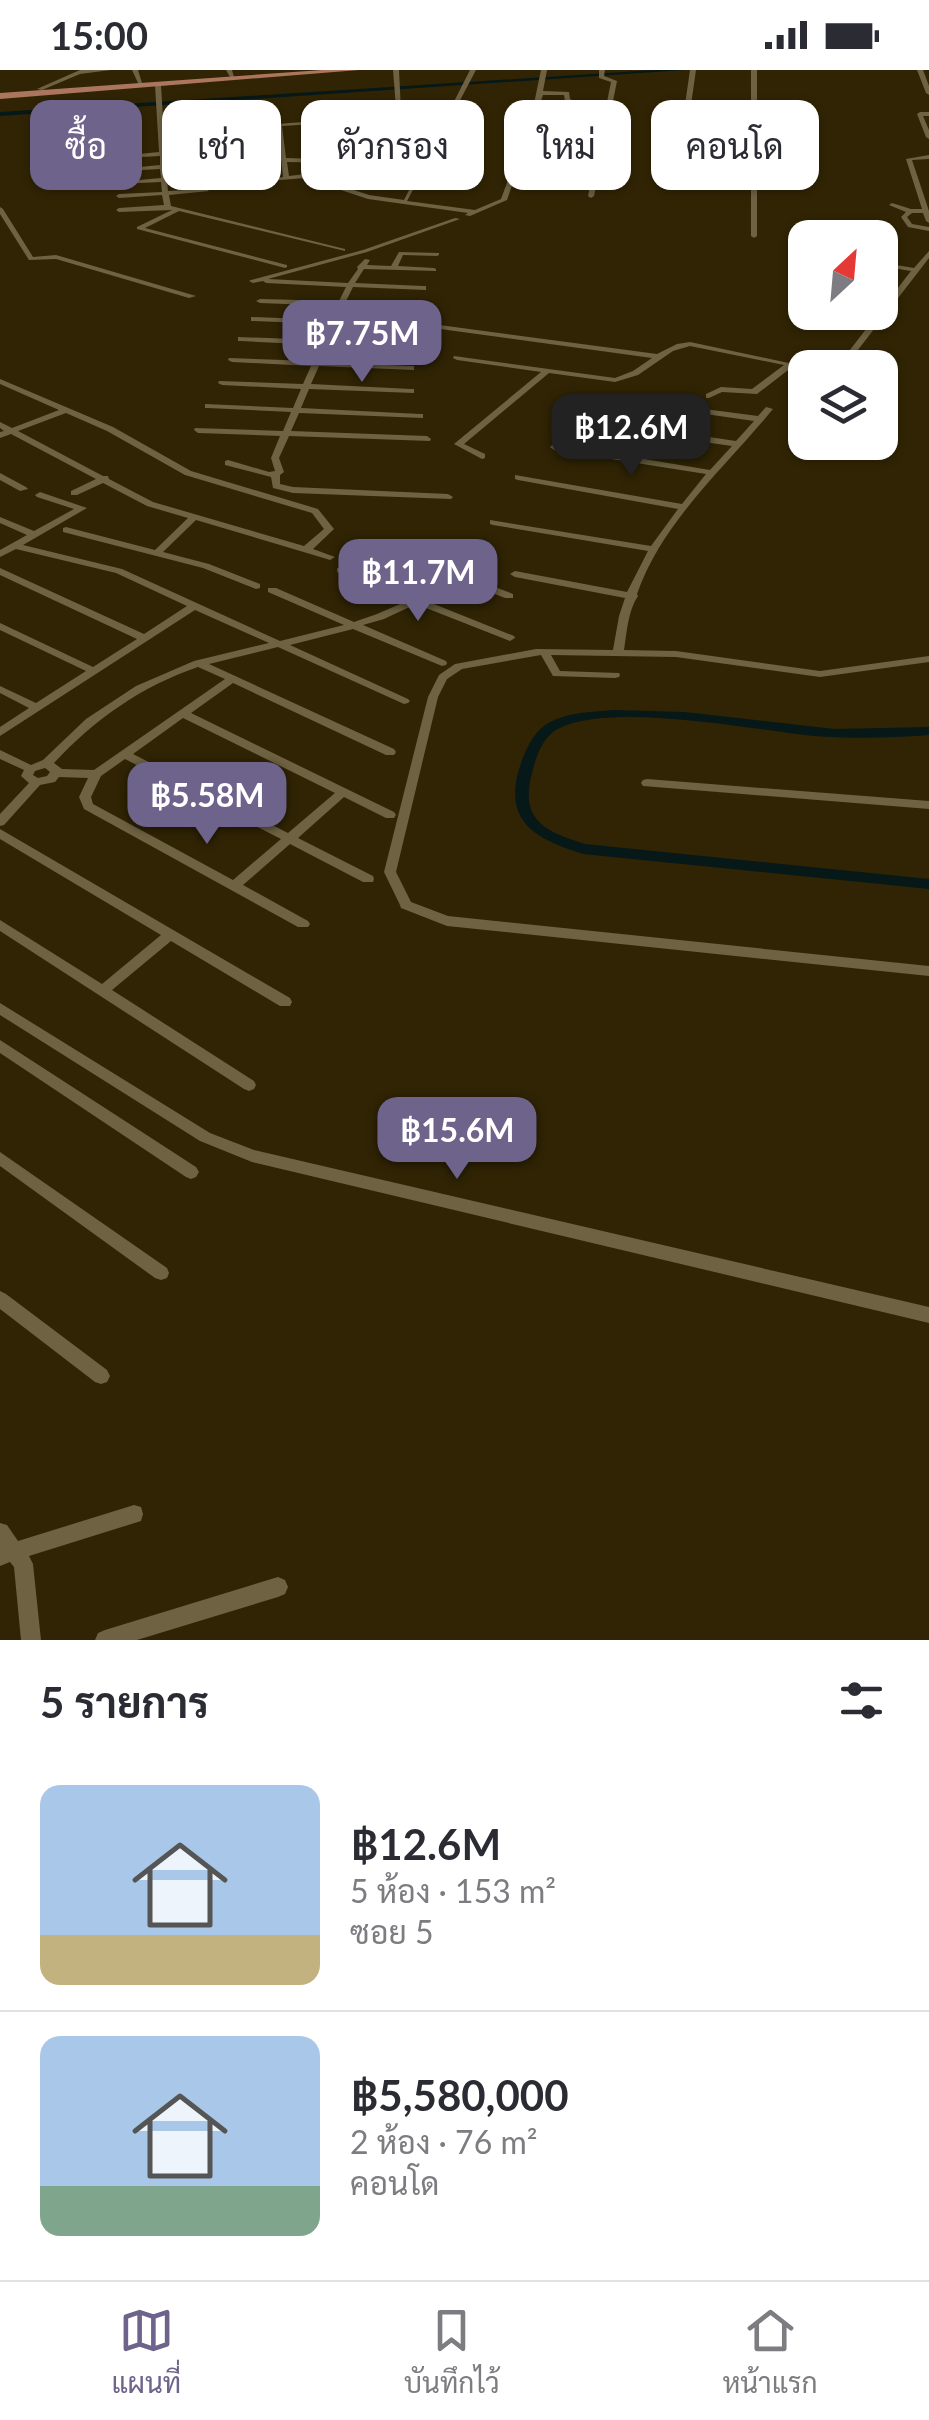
<!DOCTYPE html>
<html lang="th">
<meta charset="utf-8">
<style>
:root{--surface:#fff;--page:#f2f2f3;--text:#2b2b33;--muted:#7c7c81;--line:#e1e1e2;--accent:#6e638a}
body{margin:0;font-family:Lato,Sarabun,sans-serif;background:var(--page);color:var(--text);height:100vh;display:flex;flex-direction:column;font-size:38px;white-space:nowrap}
*{box-sizing:border-box;margin:0}
p{font-size:32px;color:var(--muted)}
.icon{flex:none;width:55px;height:55px;fill:none;stroke:currentColor;stroke-width:2;stroke-linecap:round;stroke-linejoin:round}
.map{position:relative;height:1570px;overflow:hidden}
.sheet{display:flex;flex-direction:column;background:var(--surface);flex:1}
.sheet>*{flex:none}
.top-card{position:absolute;left:30px;top:30px;width:870px;height:90px;display:flex;gap:20px}
.needle{width:65px;rotate:26deg}
.buttons{position:absolute;left:788px;top:150px;display:grid;gap:20px}
.buttons a{display:grid;place-items:center;width:110px;height:110px;border-radius:20px;background:var(--surface);box-shadow:0 2px 8px #0004;font-size:50px}
.price{position:absolute;translate:-50% -85px;padding:0 22px;border-radius:20px;background:var(--accent);color:#fff;font-size:32px;line-height:65px;filter:drop-shadow(0 2px 5px #0008)}
.price::after{content:'';position:absolute;left:50%;top:60px;width:30px;height:22px;margin-left:-15px;background:inherit;clip-path:polygon(0 0,100% 0,50% 100%)}
.price.active{background:#222;color:#fff}
ul{padding:0;list-style:none}
li{display:flex;align-items:center;gap:30px;height:250px;padding:0 40px}
li+li{border-top:2px solid var(--line)}
li span{display:grid;place-items:center;flex:none;width:280px;height:200px;border-radius:20px;color:#555}
li>.icon{margin-inline-start:auto}
span .icon{width:120px;height:120px;fill:#fffc;stroke-width:1}
li b{font-size:42px}
h2{display:flex;justify-content:space-between;align-items:center;height:120px;padding:0 40px;font-size:42px}
.pill{padding:0 35px;border-radius:20px;background:var(--surface);box-shadow:0 2px 8px #0004;font-size:35px;line-height:90px}
.pill.active{background:var(--accent);color:#fff}
.status{display:flex;justify-content:space-between;align-items:center;height:70px;padding:0 50px;background:var(--surface);direction:ltr}
.status svg{height:28px;fill:currentColor}
.menu{display:flex;justify-content:space-around;align-items:center;height:140px;border-top:2px solid var(--line);background:var(--surface);font-size:28px;color:var(--muted)}
.menu a{display:grid;justify-items:center;gap:5px}
.menu .active{color:var(--accent)}
.map>svg:first-child{display:block}
.lines{fill:none;stroke-linecap:round;stroke-linejoin:round}
.canal{fill:#071818;fill-rule:evenodd}
.minor{fill:#6e6242;fill-rule:evenodd}
.primary{fill:#ac755d;fill-rule:evenodd}
</style>
<div class="status"><b>15:00</b><svg viewBox="0 0 49 12"><path d="M0 12V9h3v3zM5 12V6h3v6zM10 12V3h3v9zM15 12V0h3v12zM26 1h20v11H26zM47 4h2v5h-2z"/></svg></div>
<div class="map">
<svg width="929" height="1570" viewBox="0 0 929 1570">
<rect width="100%" height="100%" fill="#302404"/>
<g class="lines">
<path class="canal" d="M654 0H685L0 46V42Z
M614 640 685 642 834 659 929 657V665C891 668 852 669 814 666 754 660 606 630 556 660 543 668 537 684 533 699 530 710 527 724 530 736 536 760 565 767 585 774L929 809V819L583 784C536 769 502 752 520 696 525 681 532 665 544 656 563 642 592 642 614 640Z"/>
<path class="minor" d="M80 0H111L80 4 42 20 37 19Z
M132 0H138L142 13H138Z
M226 0H232L234 7H230Z
M393 0H399L401 41 354 42 349 48 379 49 381 52H347L282 56 286 88 392 91 397 85 372 81 374 78 403 83 396 94 287 92 289 106 305 104 369 125 404 130 470 0H476L407 131 475 140 501 129 531 48 541 0H547L543 21 569 22 570 29 576 32 573 34 565 31 564 25H543L507 130 470 146 465 145 468 143 368 129 305 108 268 111V109L283 107 277 54 343 49 352 38H396Z
M599 0H605L604 6 617 11 594 126 591 128 588 126 611 12 599 8Z
M690 0H696L681 104 678 106 675 104Z
M751 0H757V166L754 168 751 166Z
M917 0H923L929 16V25L926 23Z
M158 13 161 15 165 82 184 81 185 59 218 54 221 56 190 61V67L215 66 218 68 190 71V81L216 79 218 82 165 85 166 95 211 92 214 94 166 98 167 108 209 105 212 107 167 111 168 121 206 119 209 121 169 125 171 136 345 179V181L179 141 145 158 287 195V197L285 198 137 159V157L172 140 119 142 116 140 119 138 164 135 162 125 119 128 116 126 119 124 162 122 161 112 120 114 117 112 161 108 160 99 122 101 119 99 160 95V86L122 88 119 86 159 82 155 15Z
M920 42H929V46H923L929 60V69L926 67 917 44Z
M929 85V89L912 90 929 141V153L926 151 923 143H912L907 147 912 154 929 157V161L908 157 901 147 906 142 889 135 892 133 911 139H922L906 89Z
M0 137 3 139 33 187 56 185 196 226 189 228 56 189 29 190 0 144Z
M455 148 460 149 367 182 268 209 348 213 358 199 357 197 365 189 370 190 367 195 391 196 399 182 439 183V185L437 186 403 185 398 196 434 198 436 199V201L364 199 355 213 423 216H426V220L353 217 346 231 422 234 426 236 425 238 345 236 338 250 405 253H408V257L337 255 330 270 406 274H409V278L328 275 321 292 411 296H414V300L319 296 311 314 411 319H414V323L309 319 301 338 420 344H423V348L299 343 291 361 427 366 431 369 430 371 289 366 279 388 284 402 280 405V414L293 417 448 424 453 427 451 429 293 423 273 418 271 407 225 395V391L228 390 269 402 275 401 271 388 280 366 198 363 194 360 195 358 283 361 291 342 208 338H205V334L293 338 301 319 222 315 218 313 219 311 303 314 311 296 232 292 228 290 229 288 313 291 320 275 241 271H238V267L322 270 329 254 254 251H251V247L331 250 337 236 260 233 256 231 260 229 339 231 346 217 266 213 263 211 253 213 249 211 251 210 363 180Z
M880 178 891 183 884 193 914 198 929 181V188L844 298H836L911 201 880 196V189L884 184 880 182Z
M797 193 805 194V198L795 196 794 195Z
M432 254 657 284 677 274 690 272 812 298H805V300L792 297 757 324 722 322 709 328H706V324L721 317 752 319 784 295 690 276 673 281 638 305 615 312 549 303 464 374 485 384V388L482 389 454 374 541 302 457 290 453 288 454 286 615 308 633 301 652 288 433 258 419 263 415 261Z
M0 309 113 357 191 401 318 439 334 459 313 479 335 487 330 490 327 489 196 450 163 482 209 494 260 514V518L256 519 203 498 63 462V458L66 457 155 480 188 448 147 436 103 413 77 425H71V421L96 409 11 364 0 368V362L4 361 0 358V352L12 358 59 340 0 314ZM66 343 107 361 185 405 312 443 324 459 304 476 153 432 109 409 108 406H103L18 361Z
M612 327 758 346 766 337 773 339C726 397 663 450 637 524L638 526C628 541 627 561 624 580L676 581 820 601 929 586V592L820 607 676 587 551 585 560 601 619 603 620 605 619 607 615 608 553 606 541 585 462 599 447 609 438 627 396 802 411 832 448 846 929 896V906L447 856 401 838 400 835 384 802 428 627 439 605 455 594 536 579 613 580 619 546 625 528 515 507 510 504 515 501 627 522 648 481 493 455 490 454V450L651 476 678 439 518 410 515 409V405L682 434 706 404 554 380 550 377 554 374 710 400 732 376 586 355 582 352 586 349 736 371 754 351 615 331H612Z
M0 403 26 417 28 419 20 421 0 410Z
M40 422 87 438 23 475 122 499 280 571 344 555 268 522V518H276L354 552 377 544 407 531 337 502V498H343L415 527 444 504 369 475V471L372 470 448 499 462 478H468L470 480 456 502 513 524V528H505L452 507 424 530 514 566 515 568 510 571 416 534 384 549 363 555 446 591 447 593 446 595 442 596 353 559 290 575 408 629 410 631 408 633 404 634 278 577 209 594 394 679 396 682 394 685H386L233 613 191 643 394 742 396 745 394 748H386L344 727 298 768 373 806 374 809 373 812H363L290 774 243 815 308 851 310 854 308 857H298L84 739 79 727 88 708 59 707 55 712 40 715 4 755 0 756V744L29 713 21 706 24 700 0 689V680L31 695 43 690 86 649 136 616 194 591 269 573 195 540 0 666V657L29 638 0 623V616L36 633 86 601 0 560V553L93 597 137 569 0 505V498L144 564 187 536 116 503 16 479 0 487V480L27 465 0 453V447L34 461 74 439 37 427 35 425ZM198 597 225 609 94 700 62 699 54 693C95 649 142 616 198 597ZM183 648 335 723 288 763 133 684ZM125 689 281 769 233 810 93 734 91 727 101 706ZM45 698 50 702 47 706 38 708 33 705 35 701Z
M647 709 929 731V739L643 716 641 713 643 710Z
M0 759 290 928 292 932 290 936H280L171 871 112 920 254 1011 256 1015 254 1019 249 1021 244 1019 0 861V850L102 914 161 865 0 769Z
M0 933 210 1063 254 1080 929 1237V1253L252 1092 200 1071 0 945Z
M0 970 196 1097 199 1102 196 1107 191 1109 186 1107 0 983Z
M0 1082 167 1198 169 1203 167 1208 161 1210 155 1208 0 1096Z
M0 1221 6 1224 107 1300 110 1306 107 1312 101 1314 95 1312 0 1239Z
M134 1435 141 1437 143 1444 141 1451 29 1486 33 1494 41 1570H21L14 1497 10 1492 0 1496V1453L7 1455 18 1471Z
M278 1507 285 1510 288 1517 285 1524 278 1527 137 1570H95L98 1563 105 1560Z"/>
<path class="primary" d="M322 0H359L0 29V23Z"/>
</g>
</svg>
<div class="buttons">
<a><svg class="needle" viewBox="-14 -14 28 28"><path d="M0-13l5 13h-10z" fill="#e53935"/><path d="M0 13l5-13h-10z" fill="#7c7c81"/></svg></a>
<a><svg class="icon" aria-label="layers" viewBox="0 0 24 24"><path d="M12 4l9 5-9 5-9-5zM3 14l9 5 9-5"/></svg></a>
</div>
<b class="price" style="left:362px;top:315px">฿7.75M</b>
<b class="price active" style="left:631px;top:409px">฿12.6M</b>
<b class="price" style="left:418px;top:554px">฿11.7M</b>
<b class="price" style="left:207px;top:777px">฿5.58M</b>
<b class="price" style="left:457px;top:1112px">฿15.6M</b>
<div class="top-card">
<a class="pill active">ซื้อ</a>
<a class="pill">เช่า</a>
<a class="pill">ตัวกรอง</a>
<a class="pill">ใหม่</a>
<a class="pill">คอนโด</a>
</div>
</div>
<section class="sheet">
<h2>5 รายการ<svg class="icon" aria-label="filters" viewBox="0 0 24 24"><path d="M4 7h16M4 17h16"/><circle cx="9" cy="7" r="2"/><circle cx="15" cy="17" r="2"/></svg></h2>
<ul>
<li><span style="background:linear-gradient(#a9c7e8 75%,#c2b280 0)"><svg class="icon" aria-label="home" viewBox="0 0 24 24"><path d="M3 11l9-7 9 7M6 9v11h12V9"/></svg></span><div><b>฿12.6M</b><p>5 ห้อง · 153 m²</p><p>ซอย 5</p></div></li>
<li><span style="background:linear-gradient(#a9c7e8 75%,#7fa58c 0)"><svg class="icon" aria-label="home" viewBox="0 0 24 24"><path d="M3 11l9-7 9 7M6 9v11h12V9"/></svg></span><div><b>฿5,580,000</b><p>2 ห้อง · 76 m²</p><p>คอนโด</p></div></li>
</ul>
</section>
<nav class="menu">
<a class="active"><svg class="icon" aria-label="map" viewBox="0 0 24 24"><path d="M3 6l6-2 6 2 6-2v14l-6 2-6-2-6 2zM9 4v14M15 6v14"/></svg>แผนที่</a>
<a><svg class="icon" aria-label="saved" viewBox="0 0 24 24"><path d="M7 4h10v16l-5-4-5 4z"/></svg>บันทึกไว้</a>
<a><svg class="icon" aria-label="home" viewBox="0 0 24 24"><path d="M3 11l9-7 9 7M6 9v11h12V9"/></svg>หน้าแรก</a>
</nav>
